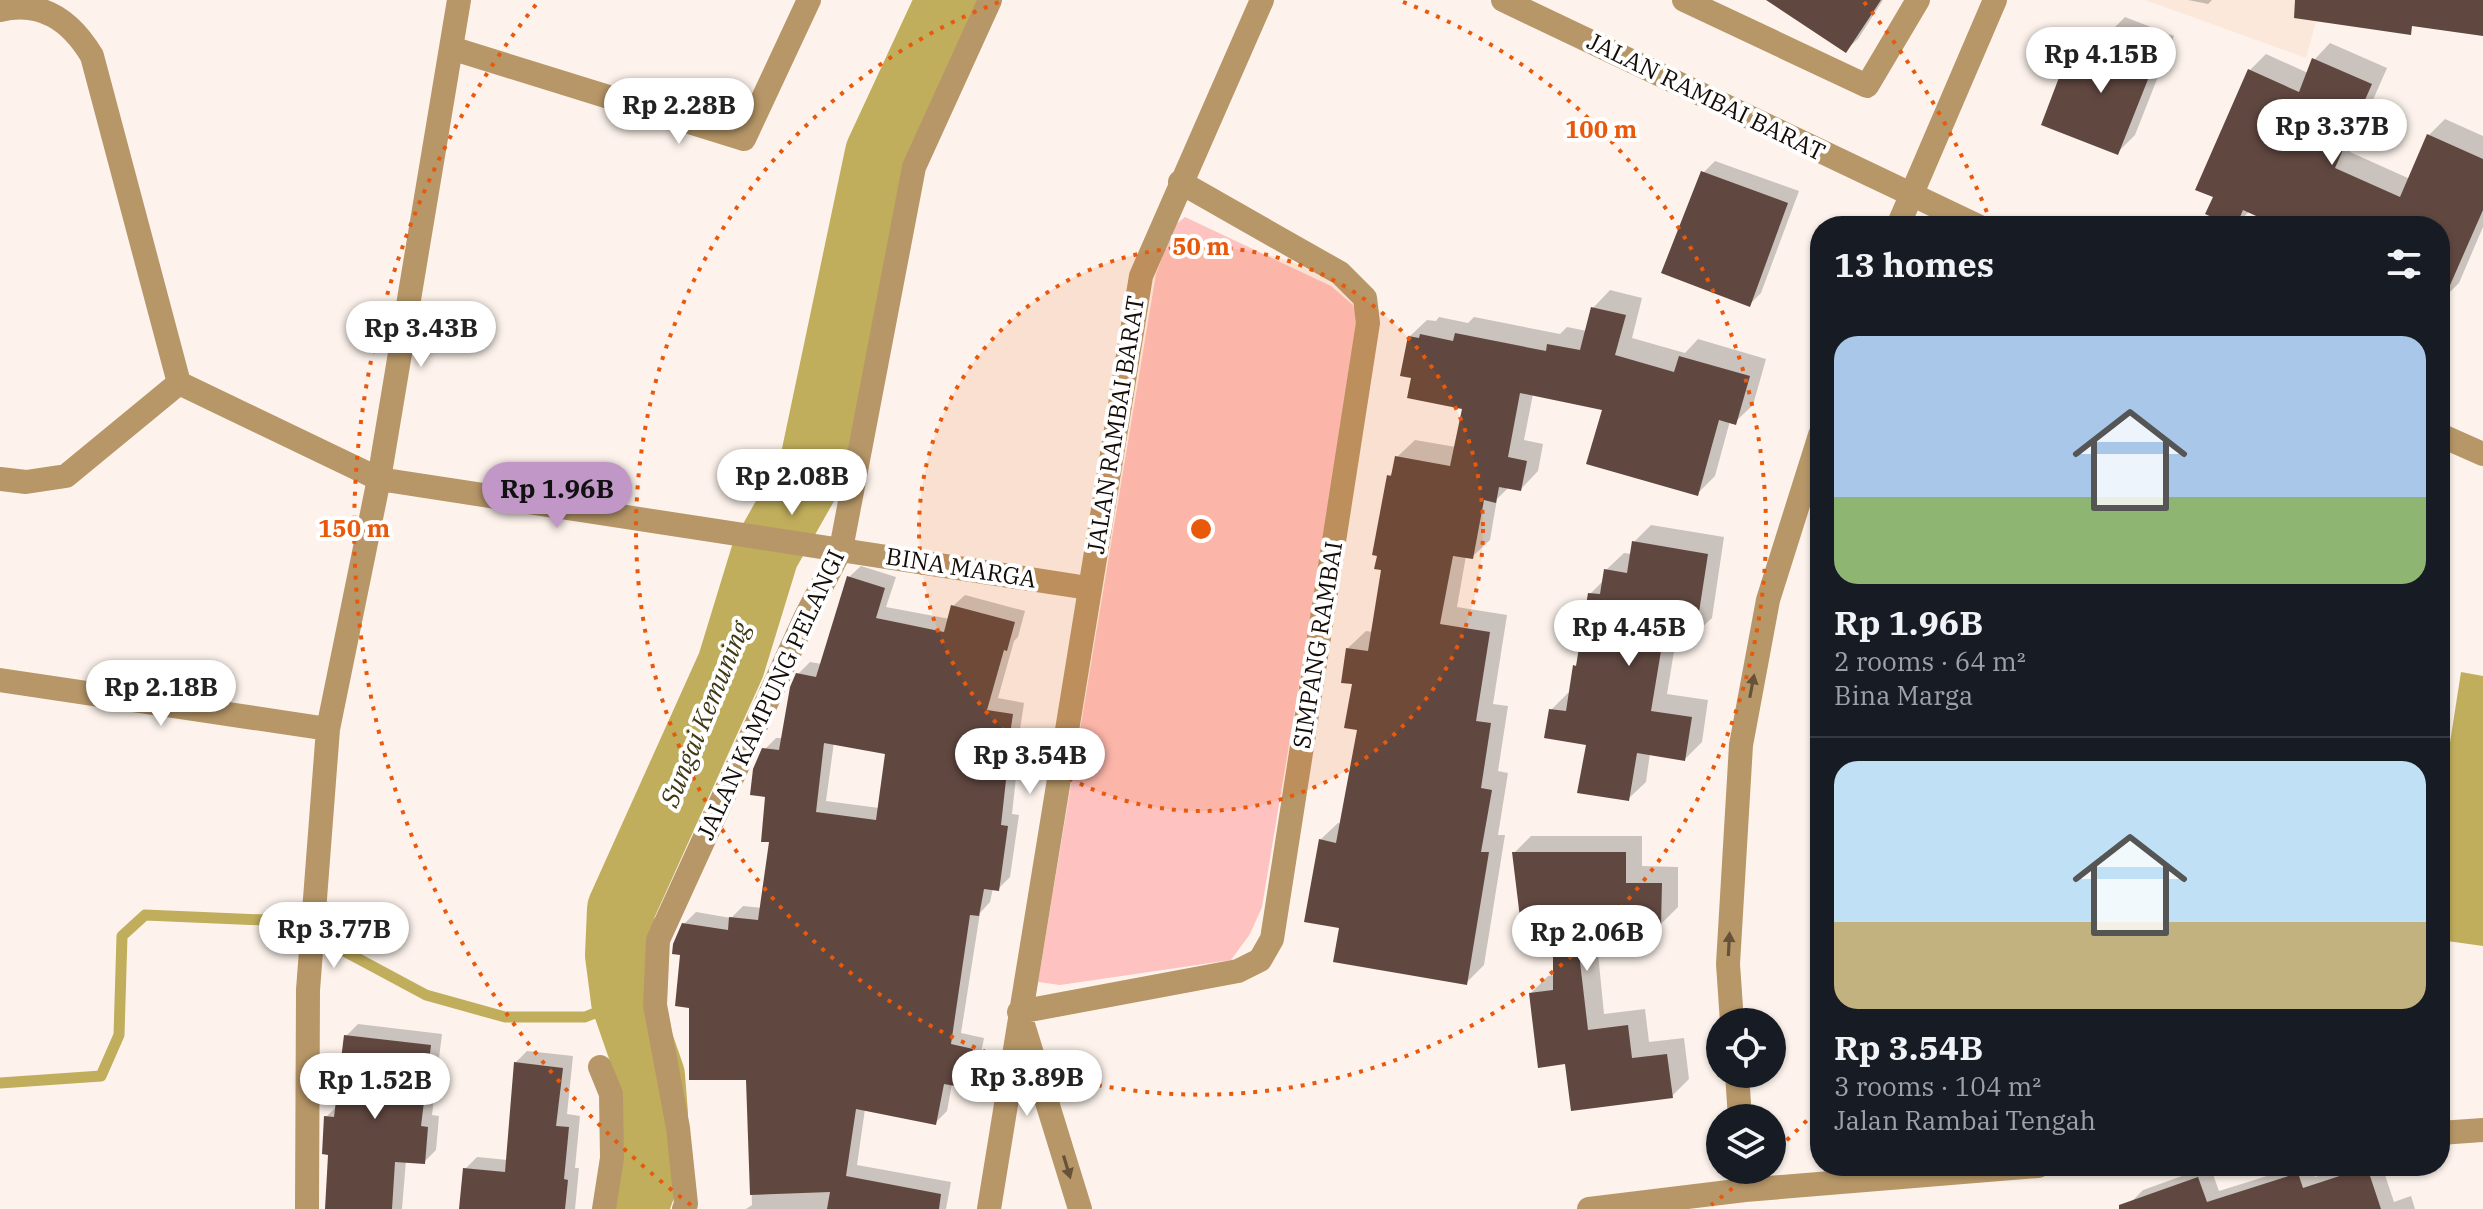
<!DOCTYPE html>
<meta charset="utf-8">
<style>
:root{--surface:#171b24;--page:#242831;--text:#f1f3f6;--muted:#9ea1a6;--line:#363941;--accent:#c197c8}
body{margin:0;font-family:"IBM Plex Serif",serif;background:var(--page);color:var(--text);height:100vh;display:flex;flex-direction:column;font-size:30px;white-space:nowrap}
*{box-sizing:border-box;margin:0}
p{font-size:26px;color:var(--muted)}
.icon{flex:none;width:44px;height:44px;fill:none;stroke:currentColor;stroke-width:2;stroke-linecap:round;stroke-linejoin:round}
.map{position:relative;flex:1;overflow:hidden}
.panel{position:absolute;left:1810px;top:216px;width:640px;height:960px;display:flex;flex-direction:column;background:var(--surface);border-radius:32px;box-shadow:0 2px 6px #0004}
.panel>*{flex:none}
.fabs{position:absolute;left:1706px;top:1008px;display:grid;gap:16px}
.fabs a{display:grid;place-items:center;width:80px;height:80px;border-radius:50%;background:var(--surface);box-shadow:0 2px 6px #0004;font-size:40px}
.price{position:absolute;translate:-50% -68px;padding:0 18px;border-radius:28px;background:#fff;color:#222;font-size:26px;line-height:52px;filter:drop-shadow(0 2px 4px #0008)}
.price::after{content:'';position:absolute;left:50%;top:48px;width:24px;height:18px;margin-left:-12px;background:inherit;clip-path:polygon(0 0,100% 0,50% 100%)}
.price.on{background:var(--accent);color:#111}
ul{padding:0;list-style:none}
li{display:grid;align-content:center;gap:16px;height:424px;padding:0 24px}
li+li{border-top:2px solid var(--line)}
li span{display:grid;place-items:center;height:248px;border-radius:24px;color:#555}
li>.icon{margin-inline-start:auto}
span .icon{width:144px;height:144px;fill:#fffc;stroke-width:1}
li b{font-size:34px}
h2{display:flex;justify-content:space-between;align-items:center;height:96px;padding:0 24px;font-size:34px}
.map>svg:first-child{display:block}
.built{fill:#fbe8db}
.green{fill:#fec2c0}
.water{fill:#c1ae5c}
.shadow{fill:#0003;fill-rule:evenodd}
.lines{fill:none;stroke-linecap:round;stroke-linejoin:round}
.stream{stroke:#c1ae5c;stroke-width:11}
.river{stroke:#c1ae5c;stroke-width:68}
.building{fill:#604840;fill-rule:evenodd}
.minor{stroke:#b79768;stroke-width:24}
.oneway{fill:#665238}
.ring{fill:none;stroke:#e8590c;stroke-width:4;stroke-dasharray:4 8}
.labels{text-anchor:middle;stroke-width:8;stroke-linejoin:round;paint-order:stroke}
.street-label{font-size:24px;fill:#140c07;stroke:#fff}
.water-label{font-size:26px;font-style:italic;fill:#403814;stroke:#fff}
.centre{fill:#e8590c;stroke:#fff;stroke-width:4}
.ring-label{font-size:24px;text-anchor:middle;font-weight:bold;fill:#e8590c;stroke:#fff;stroke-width:8;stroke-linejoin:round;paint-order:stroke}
</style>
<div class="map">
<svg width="2483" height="1209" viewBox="0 0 2483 1209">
<rect width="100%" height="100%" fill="#fdf3ec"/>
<path class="built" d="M2145 0H2322L2306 58Z"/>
<path class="green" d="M1185 217 1331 286 1353 305 1359 323 1262 907 1250 934 1231 960 1060 985 1038 982 1156 274 1175 225Z"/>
<path class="water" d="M2461 672 2483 676V946L2440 940V807Z"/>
<path class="shadow" d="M1769 0H1883L1858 39 1846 50Z
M2188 0H2212L2208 4Z
M2125 17 2174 36 2135 135 2117 153 2068 60 2086 43 2102 49 2107 35Z
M2330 43 2387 68 2350 152 2410 179 2429 135 2445 119 2483 136V227L2459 283 2443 299 2440 298V226H2283L2250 211 2235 225 2216 196 2250 70 2266 54 2308 73 2314 60Z
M1715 161 1799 191 1761 293 1749 305 1703 173Z
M1610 290 1642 298 1632 338 1685 353 1698 339 1766 359 1753 405 1735 422 1730 421 1715 476 1697 494 1604 409 1533 394 1524 440 1543 444 1538 471 1521 489 1509 487 1497 499 1490 540 1472 557 1466 556 1457 607 1507 615 1493 704 1508 706 1498 771 1508 773 1498 835H1505L1484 965 1467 982 1341 927 1320 840 1338 823 1343 824 1359 728 1348 648 1366 631 1373 632 1383 568 1389 476 1394 471 1397 457 1415 440 1456 447 1464 407 1414 376 1409 337 1427 320 1436 321 1439 317 1468 323 1474 317 1560 334 1567 327 1587 331 1593 308Z
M1651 525 1724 537 1712 618 1694 635 1677 633 1667 694 1708 700 1702 742 1685 759 1650 753 1646 782 1628 799 1588 743 1551 710 1568 693H1571L1575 666 1579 662 1590 594 1605 579 1606 570 1624 553 1632 554 1634 542Z
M861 566 896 577 886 607 950 619 953 606 965 595 1025 611 1018 637 1014 641 998 698 1024 703 1017 750H1019L1012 814 1019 815 1010 877 998 889 993 888 990 902 980 913 961 1033 984 1038 977 1074 965 1086 952 1084 947 1111 935 1123 865 1109 857 1165 951 1182 946 1209H746L752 1205 748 1078 691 1006 684 924 696 912 731 918 743 906 762 908 771 841 764 750 776 738H783L798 674 810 662 822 664 849 577ZM834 742 887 752 879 808 826 801Z
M1531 836H1642V866L1678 867V907L1661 924 1617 926 1600 943H1597L1604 1014 1645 1009 1649 1042 1684 1038 1689 1079 1672 1096 1567 1062 1531 993 1548 976 1555 975V924L1514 853Z
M358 1024 442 1034 432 1115 439 1116 436 1150 424 1162 406 1160 402 1209H327L331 1153 326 1117 338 1105 346 1036Z
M527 1051 573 1056 567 1114 580 1116 575 1168H579L575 1209H461L465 1169 477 1157 508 1160 515 1063Z
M2210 1166 2219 1191 2299 1166H2311L2315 1177 2349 1166H2382L2394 1202 2411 1196 2415 1209H2130L2131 1202 2143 1190Z"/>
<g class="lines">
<path class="stream" d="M0 1083 101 1076 119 1035 122 936 145 915 288 921 426 995 505 1017H585L625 1001"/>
<path class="river" d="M634 1209 654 1152V1114L651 1076 625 1001 619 955 621 909 731 665 765 554 812 471 879 153 950 0"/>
</g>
<path class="building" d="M1766 0H1881L1846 53Z
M2295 0H2483V36L2412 26 2411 35 2294 18Z
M2105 34 2158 54 2118 155 2041 125 2066 59 2092 69Z
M2312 58 2372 84 2335 168 2400 197 2427 134 2483 159V210L2440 308V226H2278L2243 210 2236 226H2232L2205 214 2213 197 2195 190 2248 69 2299 92Z
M1701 171 1788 203 1750 307 1661 273Z
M1591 307 1626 315 1615 355 1674 372 1679 356 1750 376 1736 425 1719 420 1698 496 1586 464 1602 410 1520 393 1508 457 1527 461 1521 491 1499 487 1496 503 1484 500 1473 559 1453 556 1440 624 1490 632 1476 721 1491 723 1481 788 1492 790 1481 852H1489L1467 985 1333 962 1339 928 1304 922 1319 839 1336 843 1357 730 1344 728 1352 684 1341 683 1346 648 1368 651 1381 570 1374 569 1377 556 1372 555 1387 475 1391 476 1395 456 1450 466 1462 409 1407 398 1411 378 1400 376 1408 336 1419 338 1420 334 1453 341 1455 333 1546 351 1547 344 1580 350Z
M1632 541 1708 554 1695 638 1664 633 1651 711 1692 717 1685 761 1637 753 1629 801 1577 793 1586 745 1544 738 1549 709 1566 711 1573 665 1576 666 1588 593 1600 594 1604 569 1627 573Z
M847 576 885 588 876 618 944 632 951 605 1015 622 1007 651 1004 650 987 710 1013 714 1006 761 1008 762 1001 825 1008 826 999 891 984 889 979 916 970 915 951 1044 973 1049 966 1088 944 1084 936 1125 856 1109 846 1176 941 1194 939 1209H827L830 1192 750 1195 746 1080H689V1008L675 1006 680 955 672 954 673 944 682 923 728 930 729 917 758 920 769 842H761L765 797 750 795 753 769 762 748 779 750 790 687 796 673 816 677ZM824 743 885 754 876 820 816 812Z
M1512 852H1626V883H1662L1661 926H1601V945H1578L1588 1030 1628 1025 1632 1058 1667 1054 1673 1098 1571 1111 1565 1064 1538 1068 1529 993 1553 990V926H1521Z
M344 1035 431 1045 421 1126 428 1127 425 1164 395 1162 392 1209H325L328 1155 322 1154 324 1116 334 1117Z
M514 1062 563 1068 556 1126 569 1127 564 1179 568 1180 565 1209H459L463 1168 505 1172Z
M2367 1167 2381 1209H2119V1205L2198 1177 2207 1202 2298 1173 2303 1188Z"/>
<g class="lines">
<path class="minor" d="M1503 0 1978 226
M1684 0 1867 86 1918 0
M0 10C42 0 71 21 92 56L179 383
M451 48 744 139 809 0
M1898 226 1995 0
M179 383 379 479 1088 588
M2440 435 2483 454
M0 479 26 482 66 476 179 383
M0 680 328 729
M1019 1012 1238 971 1260 960 1272 939 1368 323 1365 298 1340 273 1180 182
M1021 1018 1080 1209
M1732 1022 1728 964 1741 745 1768 600 1820 435
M600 1067 611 1094 612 1158 604 1209
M1737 1074 1740 1118
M2440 1133 2483 1130
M307 1209 308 990 328 729 379 479 459 0
M684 1209 686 1204 678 1128 655 1005 658 940 806 616 841 549 914 167 990 0
M989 1209 1141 276 1262 0
M1589 1209 1745 1190 2038 1166"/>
</g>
<defs><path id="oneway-solid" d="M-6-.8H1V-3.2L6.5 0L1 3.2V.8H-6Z" transform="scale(2)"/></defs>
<g class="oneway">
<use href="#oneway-solid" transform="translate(1752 686) rotate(-79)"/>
<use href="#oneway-solid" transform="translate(1729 944) rotate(-87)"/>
<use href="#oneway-solid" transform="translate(1067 1167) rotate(73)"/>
</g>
<circle cx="1201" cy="529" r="282" fill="#e8590c" fill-opacity=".12"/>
<g class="ring">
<circle cx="1201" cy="529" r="282"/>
<path d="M1403 2A565 565 0 1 1 999 2"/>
<path d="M1815 1112A847 847 0 0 1 1773 1153M1751 1173A847 847 0 0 1 1711 1205M691 1205A847 847 0 0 1 538 2M1864 2A847 847 0 0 1 1992 225"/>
</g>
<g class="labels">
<g class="street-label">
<text transform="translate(1706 97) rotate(26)" y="8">JALAN RAMBAI BARAT</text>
<text transform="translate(1116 425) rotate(-81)" y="8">JALAN RAMBAI BARAT</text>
<text transform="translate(961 568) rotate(9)" y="8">BINA MARGA</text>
<text transform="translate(1318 645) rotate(-81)" y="8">SIMPANG RAMBAI</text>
<text transform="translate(771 695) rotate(-65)" y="8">JALAN KAMPUNG PELANGI</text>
</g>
<g class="water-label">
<text transform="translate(705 714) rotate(-68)" y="9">Sungai Kemuning</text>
</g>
</g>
<circle cx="1201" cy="529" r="12" class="centre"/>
<g class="ring-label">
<text x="1601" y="138">100 m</text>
<text x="1201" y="255">50 m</text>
<text x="354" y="537">150 m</text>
</g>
</svg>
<div class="fabs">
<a><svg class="icon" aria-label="locate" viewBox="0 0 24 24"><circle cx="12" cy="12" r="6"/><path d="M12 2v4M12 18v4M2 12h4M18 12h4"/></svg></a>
<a><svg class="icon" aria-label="layers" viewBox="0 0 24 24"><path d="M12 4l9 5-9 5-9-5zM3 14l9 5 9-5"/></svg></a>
</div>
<b class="price" style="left:2101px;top:95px">Rp 4.15B</b>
<b class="price" style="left:679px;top:146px">Rp 2.28B</b>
<b class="price" style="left:2332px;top:167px">Rp 3.37B</b>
<b class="price" style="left:421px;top:369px">Rp 3.43B</b>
<b class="price" style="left:792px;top:517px">Rp 2.08B</b>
<b class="price on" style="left:557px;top:530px">Rp 1.96B</b>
<b class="price" style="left:1629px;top:668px">Rp 4.45B</b>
<b class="price" style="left:161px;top:728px">Rp 2.18B</b>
<b class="price" style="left:1030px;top:796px">Rp 3.54B</b>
<b class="price" style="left:334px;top:970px">Rp 3.77B</b>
<b class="price" style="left:1587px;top:973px">Rp 2.06B</b>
<b class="price" style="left:1027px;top:1118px">Rp 3.89B</b>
<b class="price" style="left:375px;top:1121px">Rp 1.52B</b>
<section class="panel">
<h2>13 homes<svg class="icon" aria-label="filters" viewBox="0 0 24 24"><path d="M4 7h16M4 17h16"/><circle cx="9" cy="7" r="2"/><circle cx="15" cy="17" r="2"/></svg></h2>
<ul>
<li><span style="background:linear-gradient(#a9c7e8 65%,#8fb573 0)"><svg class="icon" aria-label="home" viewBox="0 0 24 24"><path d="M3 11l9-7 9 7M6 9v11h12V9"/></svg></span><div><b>Rp 1.96B</b><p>2 rooms · 64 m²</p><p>Bina Marga</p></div></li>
<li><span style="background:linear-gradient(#bfe0f5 65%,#c2b280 0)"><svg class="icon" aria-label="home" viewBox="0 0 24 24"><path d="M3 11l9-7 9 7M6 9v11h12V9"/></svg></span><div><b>Rp 3.54B</b><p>3 rooms · 104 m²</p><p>Jalan Rambai Tengah</p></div></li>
</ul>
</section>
</div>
